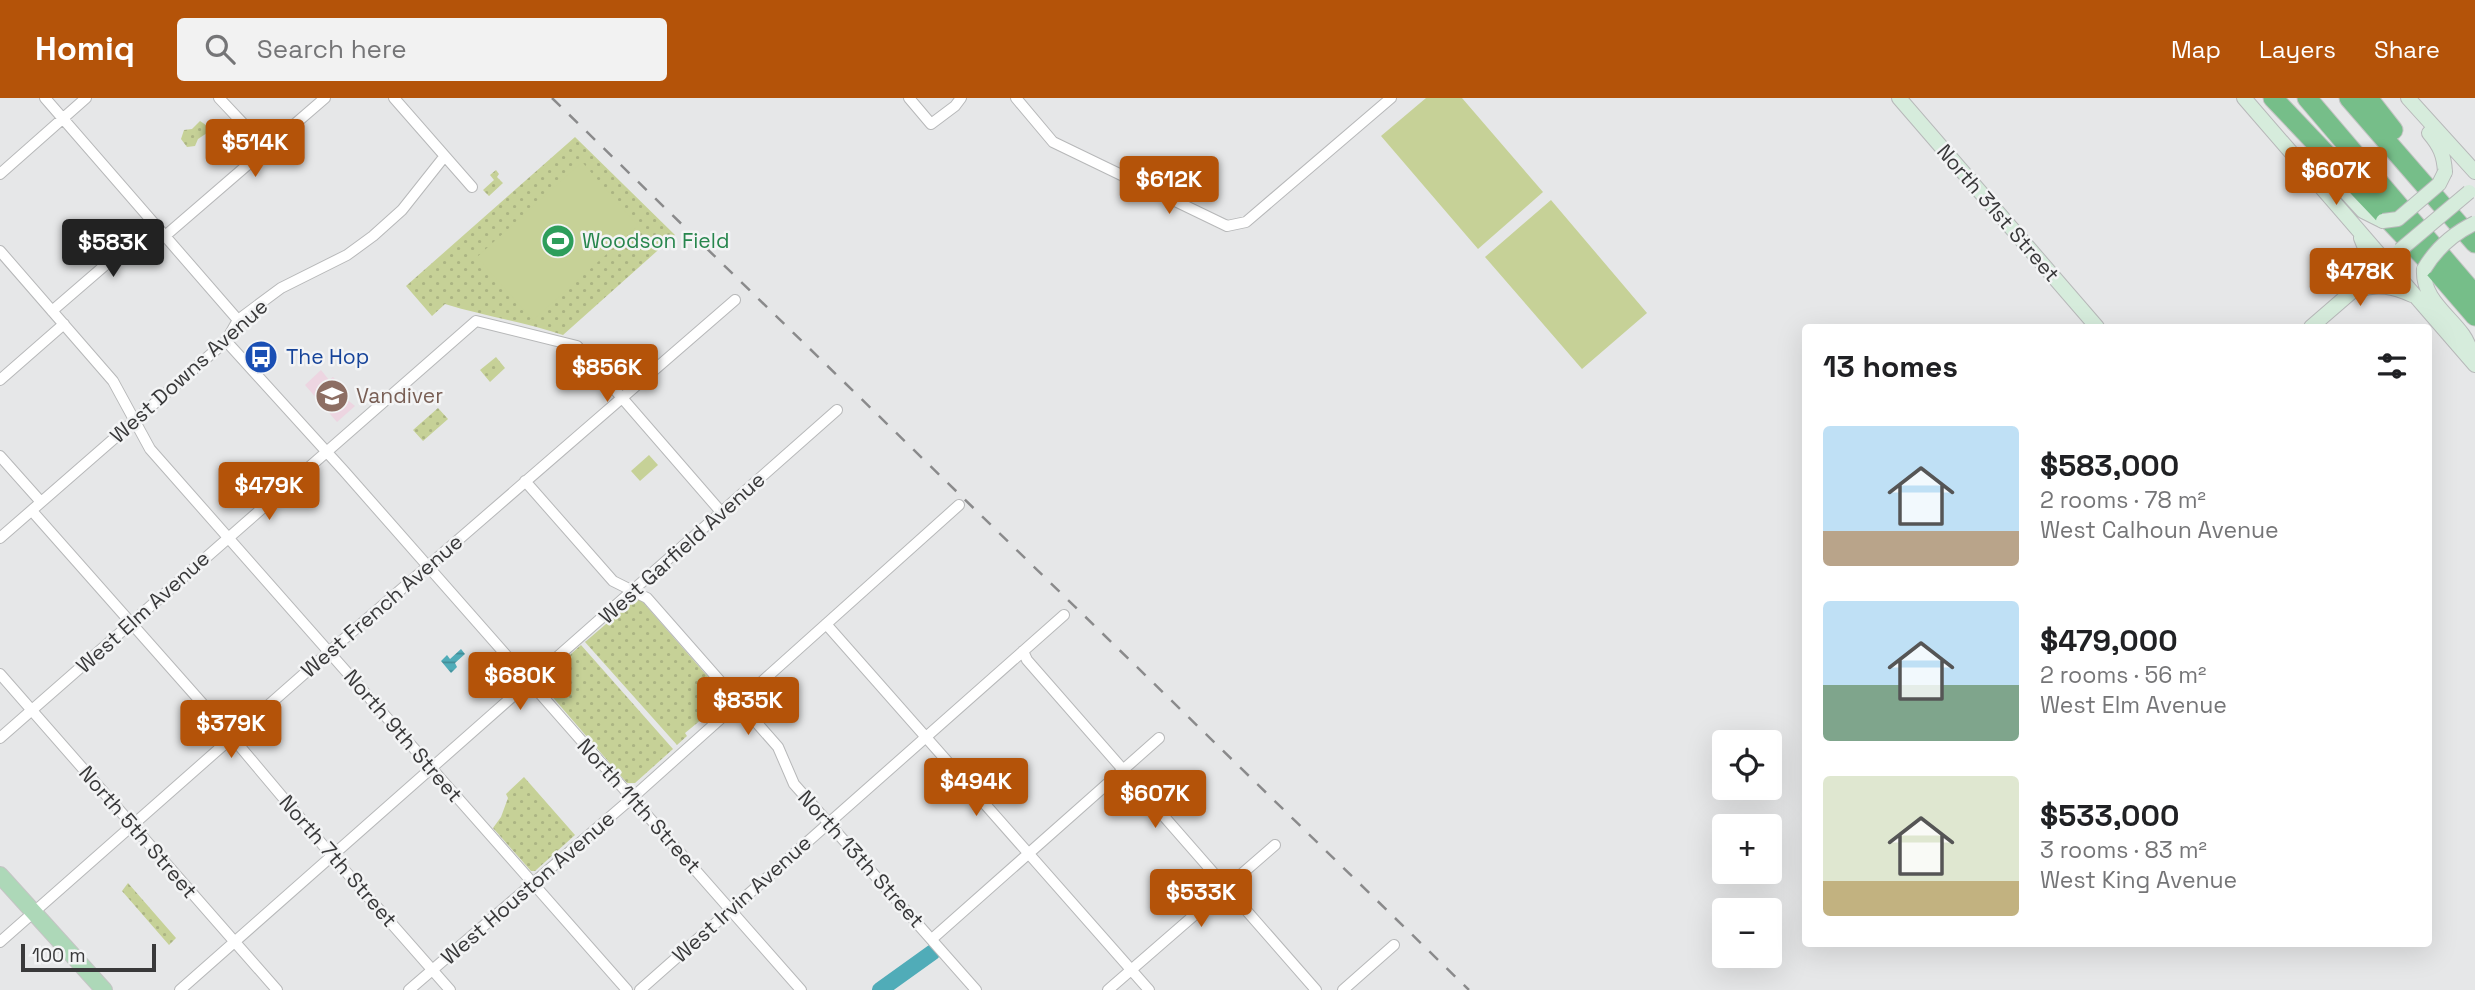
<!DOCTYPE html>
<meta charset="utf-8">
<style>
:root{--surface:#fff;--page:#f2f2f2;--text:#202124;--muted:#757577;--accent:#b45309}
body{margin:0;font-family:"Space Grotesk",sans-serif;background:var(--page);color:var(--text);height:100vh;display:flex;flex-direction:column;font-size:26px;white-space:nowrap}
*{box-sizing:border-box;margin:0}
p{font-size:23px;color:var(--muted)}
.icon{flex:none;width:38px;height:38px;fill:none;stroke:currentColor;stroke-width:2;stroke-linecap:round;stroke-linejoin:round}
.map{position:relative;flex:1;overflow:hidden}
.panel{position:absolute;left:1802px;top:226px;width:630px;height:623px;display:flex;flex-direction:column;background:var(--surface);border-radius:7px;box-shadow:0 7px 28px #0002}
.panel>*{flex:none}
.controls{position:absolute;left:1712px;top:632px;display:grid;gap:14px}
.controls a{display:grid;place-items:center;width:70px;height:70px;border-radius:7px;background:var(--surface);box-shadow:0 7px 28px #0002;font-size:35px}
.scale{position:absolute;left:21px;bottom:18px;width:135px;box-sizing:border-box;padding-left:7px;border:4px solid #39393a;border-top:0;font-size:19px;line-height:24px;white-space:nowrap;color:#39393a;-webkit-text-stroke:5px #f3f4f5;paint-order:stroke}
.price{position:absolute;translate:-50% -60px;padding:0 16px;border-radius:7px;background:var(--accent);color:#fff;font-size:23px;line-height:46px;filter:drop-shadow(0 2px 4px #0008)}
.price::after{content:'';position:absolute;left:50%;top:42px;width:21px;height:16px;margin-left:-10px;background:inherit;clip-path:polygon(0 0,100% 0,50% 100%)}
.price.on{background:#222;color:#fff}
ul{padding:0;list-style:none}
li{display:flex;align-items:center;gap:21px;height:175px;padding:0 21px}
li span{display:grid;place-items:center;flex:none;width:196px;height:140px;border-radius:7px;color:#555}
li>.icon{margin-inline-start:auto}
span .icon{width:84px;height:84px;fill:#fffc;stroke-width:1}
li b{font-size:30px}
h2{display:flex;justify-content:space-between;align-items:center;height:84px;padding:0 21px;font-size:30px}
header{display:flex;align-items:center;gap:42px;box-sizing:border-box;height:98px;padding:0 35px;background:var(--accent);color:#fff}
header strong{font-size:33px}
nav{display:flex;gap:38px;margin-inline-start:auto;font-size:24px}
.search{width:490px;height:63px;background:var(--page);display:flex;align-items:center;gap:18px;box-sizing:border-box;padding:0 24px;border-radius:7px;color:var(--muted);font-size:26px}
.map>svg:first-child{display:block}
.education{fill:#edd5e1}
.green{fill:url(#green-dots)}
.pitch{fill:#c6d197}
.water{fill:url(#water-rules)}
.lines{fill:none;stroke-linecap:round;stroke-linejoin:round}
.river{stroke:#50acb8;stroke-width:16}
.street-casing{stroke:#b7b8b9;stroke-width:12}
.secondary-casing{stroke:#b7b8b9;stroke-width:16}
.primary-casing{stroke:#c4c4c4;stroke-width:18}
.highway-casing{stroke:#c4c4c4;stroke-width:21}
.street{stroke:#fff;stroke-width:10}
.secondary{stroke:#d6ecdc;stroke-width:14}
.primary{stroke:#add8b8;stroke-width:16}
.highway{stroke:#76be89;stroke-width:19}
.rail{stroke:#8a8a8b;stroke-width:2.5;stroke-dasharray:12 12;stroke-linecap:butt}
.secondary-bridge-casing{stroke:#b7b8b9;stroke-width:16;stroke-linecap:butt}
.secondary-bridge{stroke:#d6ecdc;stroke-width:14}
.labels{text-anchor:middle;stroke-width:5;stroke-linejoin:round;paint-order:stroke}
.street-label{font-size:21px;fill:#39393a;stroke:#f3f4f5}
.leisure-label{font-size:21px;fill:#27864d;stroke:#f3f4f5;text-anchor:start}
.transit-label{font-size:21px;fill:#164399;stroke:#f3f4f5;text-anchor:start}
.education-label{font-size:21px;fill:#785e54;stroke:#f3f4f5;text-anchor:start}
</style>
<header>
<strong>Homiq</strong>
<div class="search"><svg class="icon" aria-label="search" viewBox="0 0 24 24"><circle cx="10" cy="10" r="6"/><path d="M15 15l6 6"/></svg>Search here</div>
<nav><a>Map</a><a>Layers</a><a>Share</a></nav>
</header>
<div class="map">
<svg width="2475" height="892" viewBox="0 0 2475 892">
<defs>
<pattern id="green-dots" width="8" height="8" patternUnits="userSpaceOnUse" patternTransform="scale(1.75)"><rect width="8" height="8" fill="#c6d197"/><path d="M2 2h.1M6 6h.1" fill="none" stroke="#abb483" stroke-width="1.8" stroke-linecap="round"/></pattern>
<pattern id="water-rules" width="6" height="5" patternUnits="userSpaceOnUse" patternTransform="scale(1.75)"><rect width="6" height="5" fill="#50acb8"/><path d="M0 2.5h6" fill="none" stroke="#438d97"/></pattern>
</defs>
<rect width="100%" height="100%" fill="#e6e7e8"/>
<path class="education" d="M321 272 329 282 333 279 349 296 345 300 355 308 337 324 305 287Z"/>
<path class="green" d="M200 23 206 27 208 25 211 26 213 31 198 41 195 48 187 49 181 41 184 32 192 31Z
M575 39 675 137 563 237C524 224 484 218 445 206L432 218 406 188Z
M496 72 499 76 497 79 503 85 489 98 483 92 494 82 490 77Z
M496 259 505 270 490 284 480 272Z
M438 310 448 321 423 343 413 332Z
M634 502H641L729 603 705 623 702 621 685 635 687 638 677 647 585 544Z
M581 547 673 651 635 685H627L543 588V581Z
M524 679 575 737 535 773H531L493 730 501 719 508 700 506 696Z
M128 785 176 840 169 847 122 793Z"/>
<path class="pitch" d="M1426 0H1462L1543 94 1478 151 1381 38Z
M582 64 638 128 533 222 477 159Z
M1551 102 1647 215 1582 271 1485 159Z
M649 357 658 367 640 383 631 373Z"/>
<path class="water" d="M461 551 465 556 455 565 457 569 451 575 441 563 447 557 450 561Z"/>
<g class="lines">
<path class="river" d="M880 892 933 854"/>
<defs>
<path id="street" d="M45 0 238 222
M219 0 266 50
M394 0 472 89
M909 0 931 26 955 8 961 0
M1016 0 1053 44 1227 128 1246 124 1391 0
M0 76 86 0
M165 138 325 0
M0 153 113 283 150 351 627 892
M52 213 154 125
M226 243 344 373 801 892
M0 282 64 226
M0 358 41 404
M525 383 613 483 647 500 778 649 794 686 976 892
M32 413 232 639 333 759 450 892
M0 440 226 243 238 222 281 190 347 157 373 138 402 112 444 59
M826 526 1149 892
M1023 553 1027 562 1316 892
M0 576 277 892
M0 640 476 223 577 248 722 415
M932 841 1159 640
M0 844 330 553 735 202
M180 892 837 312
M409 892 632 700 959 407
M640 892 1064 517
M1108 892 1275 747
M1343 892 1394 847"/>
<path id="secondary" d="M1899 0 2097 229
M2244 0 2475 267
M2408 0 2475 74
M2429 35C2440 48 2444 57 2445 74
M2297 63 2319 65 2363 113 2383 123
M2361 140 2365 150 2362 186
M2424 171C2422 200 2448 216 2463 237 2468 244 2470 251 2473 258
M2358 192C2378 185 2394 189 2412 197
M2311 229 2392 159"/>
<path id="primary" d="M0 777 104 892"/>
<path id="highway" d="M2273 0 2425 160 2475 218
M2307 0 2475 197
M2349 0 2475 145
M2368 0 2393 32"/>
</defs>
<use href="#street" class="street-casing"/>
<use href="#secondary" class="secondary-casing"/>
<use href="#primary" class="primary-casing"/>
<use href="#highway" class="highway-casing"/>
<use href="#street" class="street"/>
<use href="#secondary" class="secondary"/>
<use href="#primary" class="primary"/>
<use href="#highway" class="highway"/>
<path class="rail" d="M552 0 1469 892"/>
<defs>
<path id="secondary-bridge" d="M2383 123 2398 121 2439 86 2445 74
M2400 152 2469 94
M2424 171C2436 151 2454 135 2475 125"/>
</defs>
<use href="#secondary-bridge" class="secondary-bridge-casing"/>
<use href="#secondary-bridge" class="secondary-bridge"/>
</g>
<defs>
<symbol id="stadium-disc" viewBox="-11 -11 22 22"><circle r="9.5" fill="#2e9e5b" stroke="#f3f4f5"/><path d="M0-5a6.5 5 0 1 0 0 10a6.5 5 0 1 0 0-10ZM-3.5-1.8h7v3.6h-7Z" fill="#fff"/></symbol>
<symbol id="bus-disc" viewBox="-11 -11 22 22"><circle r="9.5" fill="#1a4fb4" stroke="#f3f4f5"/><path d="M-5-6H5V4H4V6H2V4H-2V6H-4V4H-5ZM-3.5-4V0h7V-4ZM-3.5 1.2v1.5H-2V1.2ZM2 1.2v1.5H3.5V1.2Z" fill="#fff"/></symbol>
<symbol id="school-disc" viewBox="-11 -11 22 22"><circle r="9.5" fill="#8d6e63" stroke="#f3f4f5"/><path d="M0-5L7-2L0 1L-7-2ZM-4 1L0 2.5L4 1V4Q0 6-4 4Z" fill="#fff"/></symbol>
</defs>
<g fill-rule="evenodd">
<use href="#stadium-disc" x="539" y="124" width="38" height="38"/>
<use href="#bus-disc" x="242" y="240" width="38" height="38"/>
<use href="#school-disc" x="313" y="279" width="38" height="38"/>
</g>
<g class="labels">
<g class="street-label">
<text transform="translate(1998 115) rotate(49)" y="7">North 31st Street</text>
<text transform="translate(189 273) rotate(-42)" y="7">West Downs Avenue</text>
<text transform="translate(682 450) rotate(-42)" y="7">West Garfield Avenue</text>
<text transform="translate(382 508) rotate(-41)" y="7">West French Avenue</text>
<text transform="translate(143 514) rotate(-42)" y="7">West Elm Avenue</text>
<text transform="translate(403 638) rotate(49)" y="7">North 9th Street</text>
<text transform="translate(639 708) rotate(48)" y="7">North 11th Street</text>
<text transform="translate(138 734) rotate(49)" y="7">North 5th Street</text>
<text transform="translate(861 761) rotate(48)" y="7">North 13th Street</text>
<text transform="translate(338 763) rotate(49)" y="7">North 7th Street</text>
<text transform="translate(528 790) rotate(-41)" y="7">West Houston Avenue</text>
<text transform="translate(742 801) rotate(-42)" y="7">West Irvin Avenue</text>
</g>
<g class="leisure-label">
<text x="582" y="150">Woodson Field</text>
</g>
<g class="transit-label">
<text x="286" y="266">The Hop</text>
</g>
<g class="education-label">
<text x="356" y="305">Vandiver</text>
</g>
</g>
</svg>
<div class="controls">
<a><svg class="icon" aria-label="locate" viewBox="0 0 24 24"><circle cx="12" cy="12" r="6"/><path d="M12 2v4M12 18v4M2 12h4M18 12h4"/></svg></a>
<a>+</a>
<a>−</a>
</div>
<div class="scale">100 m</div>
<b class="price" style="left:255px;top:81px">$514K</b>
<b class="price" style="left:2336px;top:109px">$607K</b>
<b class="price" style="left:1169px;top:118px">$612K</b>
<b class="price on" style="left:113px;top:181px">$583K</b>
<b class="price" style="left:2360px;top:210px">$478K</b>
<b class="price" style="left:607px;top:306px">$856K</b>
<b class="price" style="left:269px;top:424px">$479K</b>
<b class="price" style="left:520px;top:614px">$680K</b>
<b class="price" style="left:748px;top:639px">$835K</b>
<b class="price" style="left:231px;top:662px">$379K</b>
<b class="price" style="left:976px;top:720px">$494K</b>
<b class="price" style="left:1155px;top:732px">$607K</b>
<b class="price" style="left:1201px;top:831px">$533K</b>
<section class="panel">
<h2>13 homes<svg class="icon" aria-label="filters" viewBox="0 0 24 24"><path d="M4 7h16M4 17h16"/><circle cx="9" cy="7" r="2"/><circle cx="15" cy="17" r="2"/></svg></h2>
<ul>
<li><span style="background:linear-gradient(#bfe0f5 75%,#b9a48a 0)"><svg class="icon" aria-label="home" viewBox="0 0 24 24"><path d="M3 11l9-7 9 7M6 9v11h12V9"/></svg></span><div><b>$583,000</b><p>2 rooms · 78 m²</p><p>West Calhoun Avenue</p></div></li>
<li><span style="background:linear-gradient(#bfe0f5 60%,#7fa58c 0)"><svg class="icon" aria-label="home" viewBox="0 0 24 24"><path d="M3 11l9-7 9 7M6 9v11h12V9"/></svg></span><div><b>$479,000</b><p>2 rooms · 56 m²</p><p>West Elm Avenue</p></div></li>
<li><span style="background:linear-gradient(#dfe7d0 75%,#c2b280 0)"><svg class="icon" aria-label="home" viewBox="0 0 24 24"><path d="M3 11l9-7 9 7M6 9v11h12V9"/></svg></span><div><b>$533,000</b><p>3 rooms · 83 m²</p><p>West King Avenue</p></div></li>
</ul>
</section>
</div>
